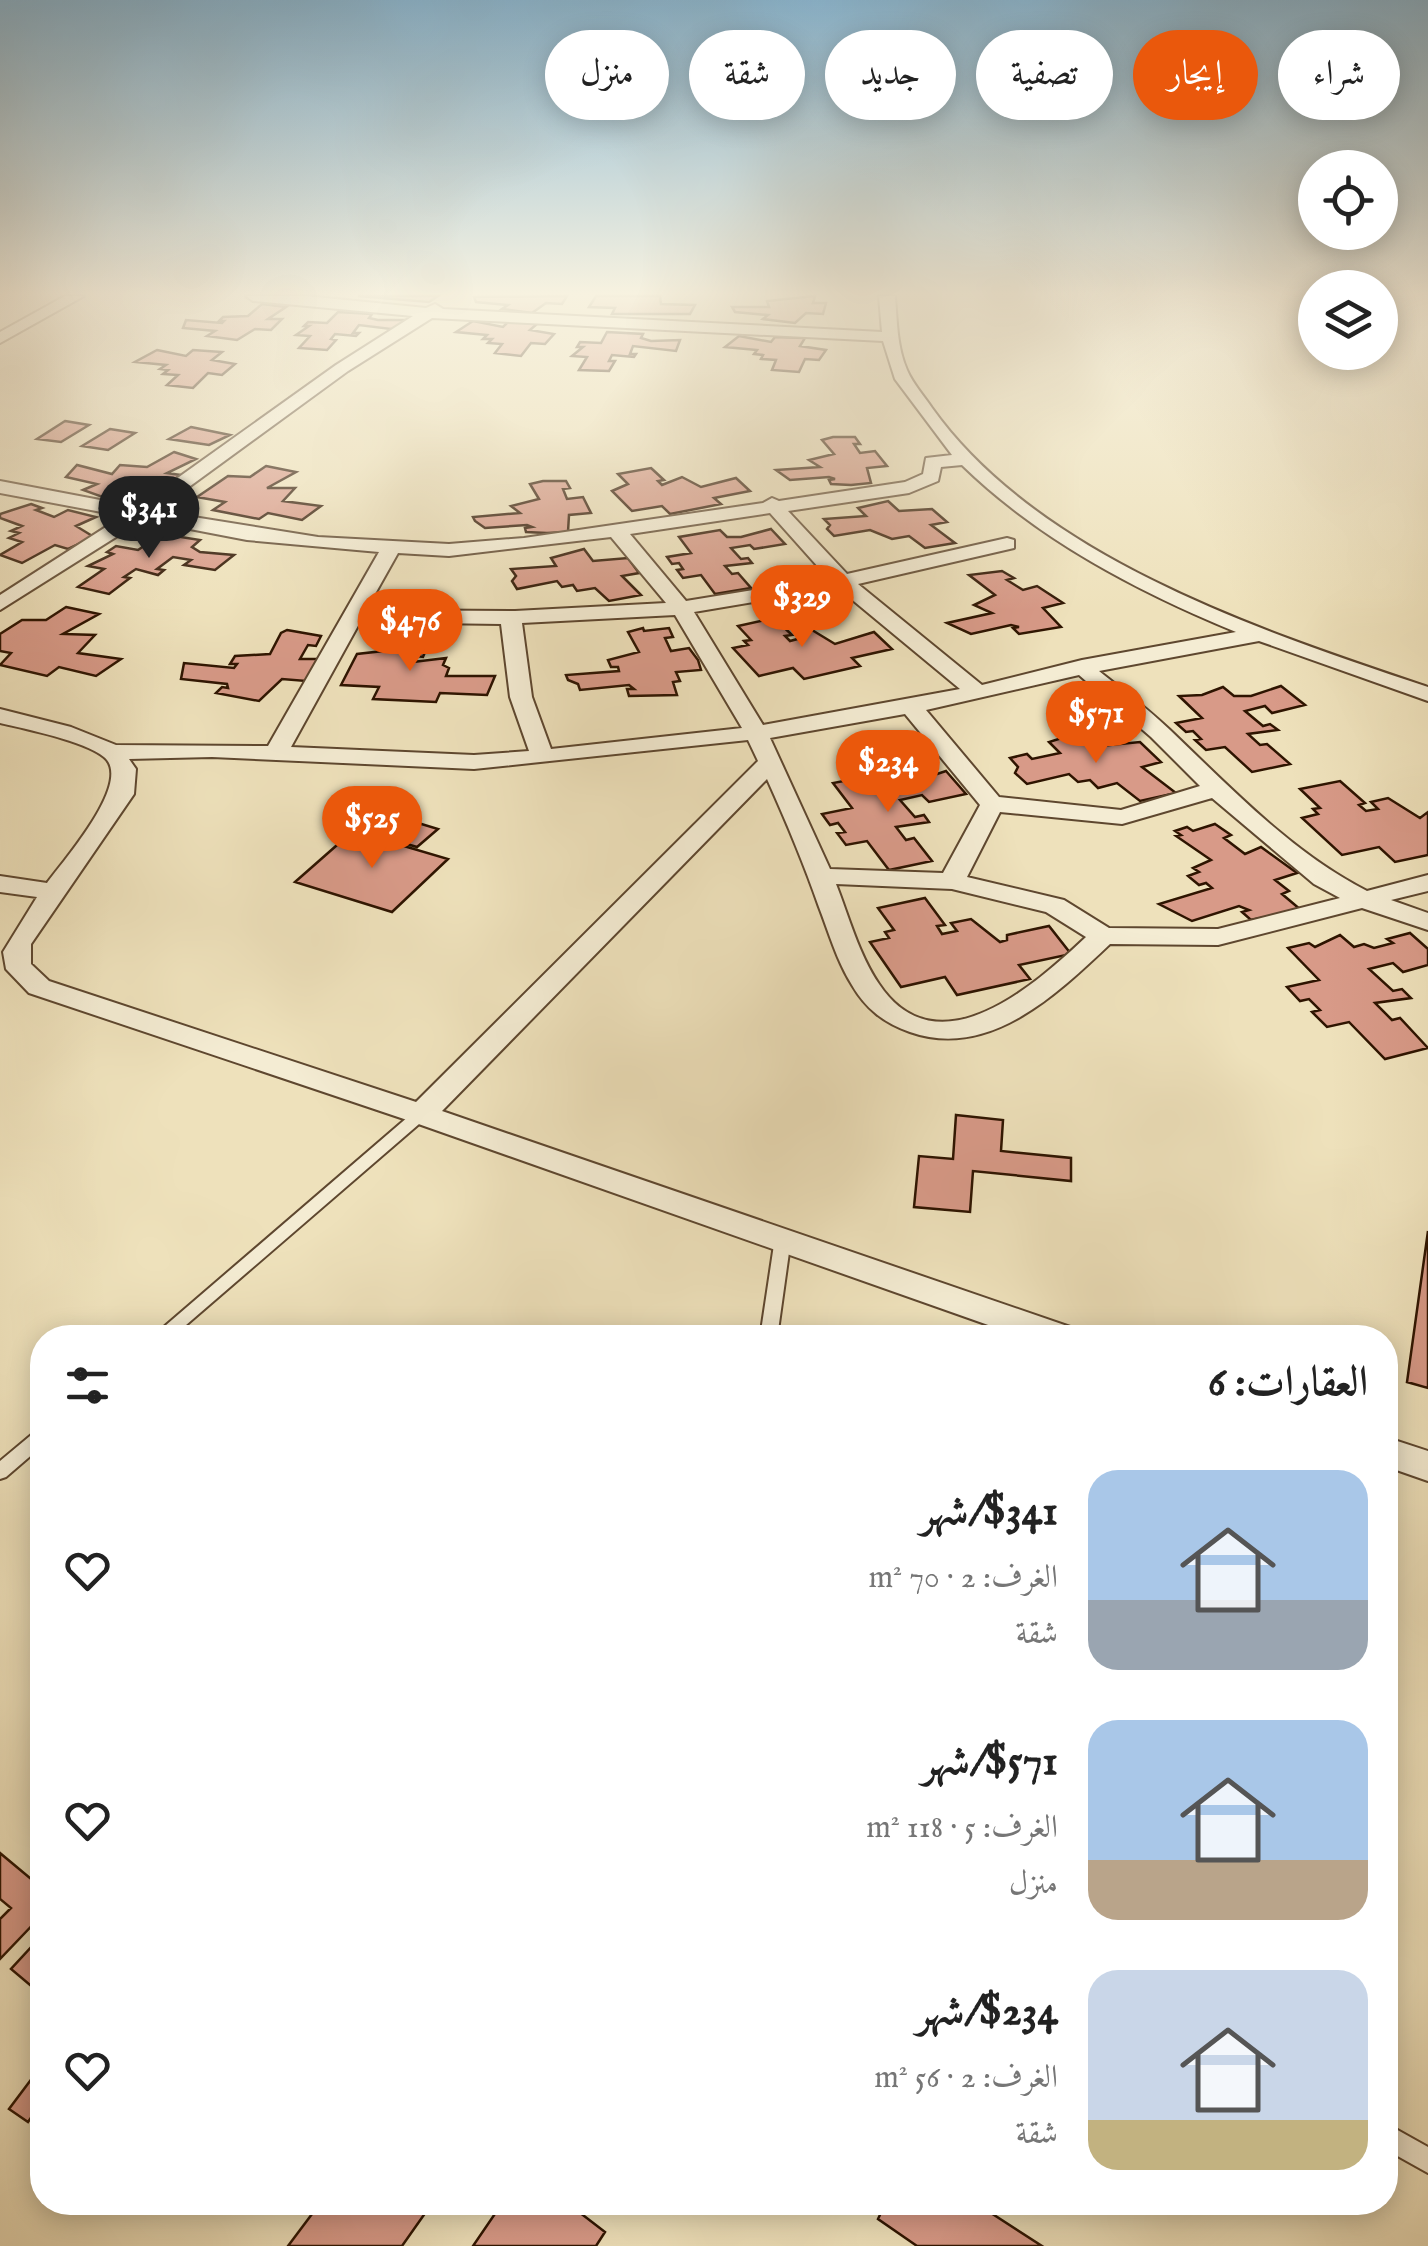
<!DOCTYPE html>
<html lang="ar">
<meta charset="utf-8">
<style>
:root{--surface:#fff;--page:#f2f2f2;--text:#222;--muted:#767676;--accent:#ea580c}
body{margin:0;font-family:"IM FELL English",Amiri,serif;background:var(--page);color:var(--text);direction:rtl;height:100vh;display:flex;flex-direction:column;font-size:38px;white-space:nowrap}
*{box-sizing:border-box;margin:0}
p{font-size:32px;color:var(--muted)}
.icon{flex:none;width:55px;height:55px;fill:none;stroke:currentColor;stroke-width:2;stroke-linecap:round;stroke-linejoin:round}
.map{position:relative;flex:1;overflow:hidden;direction:ltr}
.details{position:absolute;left:30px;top:1325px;width:1368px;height:890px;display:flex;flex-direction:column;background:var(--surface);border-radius:40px;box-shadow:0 5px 25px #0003;direction:rtl}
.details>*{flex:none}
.top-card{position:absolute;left:30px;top:30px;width:1370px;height:90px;direction:rtl;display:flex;gap:20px}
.controls{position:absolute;left:1298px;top:150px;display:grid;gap:20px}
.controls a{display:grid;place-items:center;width:100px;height:100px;border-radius:50%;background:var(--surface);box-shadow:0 5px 25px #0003;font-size:50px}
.price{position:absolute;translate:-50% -85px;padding:0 22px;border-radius:35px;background:var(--accent);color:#fff;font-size:32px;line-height:65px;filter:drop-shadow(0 2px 5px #0008)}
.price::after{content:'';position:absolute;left:50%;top:60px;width:30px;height:22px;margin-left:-15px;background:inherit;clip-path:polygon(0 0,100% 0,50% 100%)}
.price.on{background:#222;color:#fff}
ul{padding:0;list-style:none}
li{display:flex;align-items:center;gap:30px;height:250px;padding:0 30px}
li span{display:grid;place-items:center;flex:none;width:280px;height:200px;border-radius:30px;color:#555}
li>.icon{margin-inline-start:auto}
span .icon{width:120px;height:120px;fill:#fffc;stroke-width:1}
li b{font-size:42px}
h2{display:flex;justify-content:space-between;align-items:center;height:120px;padding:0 30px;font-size:42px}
.chip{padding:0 35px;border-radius:45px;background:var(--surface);box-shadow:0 5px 25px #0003;font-size:35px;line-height:90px}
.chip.on{background:var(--accent);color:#fff}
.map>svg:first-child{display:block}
.building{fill:#d89a88;stroke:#2e1400;stroke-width:2.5}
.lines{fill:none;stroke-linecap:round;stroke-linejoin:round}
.lane-casing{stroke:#5e472f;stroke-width:4}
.street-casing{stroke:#5e472f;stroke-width:4}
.lane{fill:#f4ecd3;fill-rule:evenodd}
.street{fill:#f4ecd3;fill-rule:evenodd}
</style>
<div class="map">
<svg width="1428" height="2246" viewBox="0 0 1428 2246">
<rect width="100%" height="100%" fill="#eee1bb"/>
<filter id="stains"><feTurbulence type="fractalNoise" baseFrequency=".002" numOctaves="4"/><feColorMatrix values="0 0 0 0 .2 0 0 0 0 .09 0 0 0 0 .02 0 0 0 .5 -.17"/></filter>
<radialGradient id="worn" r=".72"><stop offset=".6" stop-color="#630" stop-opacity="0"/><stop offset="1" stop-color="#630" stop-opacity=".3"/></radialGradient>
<path class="building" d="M358 296H438L429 302Z
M567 296 562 304 546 303 532 313 502 309 508 305 476 302 474 297Z
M596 296H660L661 304 695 305 690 314H612L615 308 589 307Z
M815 296 813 303H826L823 314 806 313 795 323 763 319 768 315 735 312 732 307H769L767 301Z
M262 304 286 307 268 319H282L271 330 255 329 237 340 207 336 215 331 183 328 186 320 222 323 224 321H219L223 317 248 316Z
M338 312 372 314 369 318 378 320H406L399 330 359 325 353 333H359L356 336 335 334 331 339 336 340 327 350 299 348 310 336 296 335 309 326H304L308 322 327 323Z
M473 321 503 327 509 321 538 323 530 330 554 334 545 344 531 343 521 356 495 353 502 344 488 343 492 339H483L487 335 456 332Z
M607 332 643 334 641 338 651 341 680 340 676 351 633 346 630 354H636L634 357 612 355 609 361H615L609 371 579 370 587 357 572 356 583 347H577L580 342 601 343Z
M739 336 771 342 775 337 805 338 800 346 826 350 819 360 805 359 799 372 772 370 776 360 761 359 763 355 754 354 757 350 725 347Z
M157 350 186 356 193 350 222 352 212 360 235 364 222 375 208 373 193 388 167 385 178 375 163 374 168 370 160 369 166 365 135 362Z
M65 421 89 425 61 442 37 439Z
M191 427 230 435 209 445 169 439Z
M110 429 135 433 108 450 82 446Z
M833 437H855L860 444H854L860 453 875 451 887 466 867 468 871 483 851 485 831 484 829 480 835 479 829 477 790 480 776 470 820 467 809 460 834 454 822 440Z
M174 452 196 459 167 473 181 475 158 490 141 486 111 500 83 490 97 484 66 477 77 465 112 474 120 465 147 467Z
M266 466 296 472 267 488H295L283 501 321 506 302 520 268 513 259 519 213 510 225 502 197 497 228 476 250 477Z
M651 468 664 480 658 481 662 485 682 477 701 487 736 478 750 491 714 498 721 504 670 514 662 506 632 511 612 491 628 484 618 474Z
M543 481H566L570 488 563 489 567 499 583 497 591 513 569 515 568 532 547 533 526 532 525 528 532 527 527 525 485 528 475 521 473 517 520 513 511 506 539 499 530 484Z
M888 501 899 511 932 509 947 522 931 525 955 543 925 548 909 536 892 539 870 530 834 536 827 529 830 525 824 519 866 516 858 508Z
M31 504 42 508 36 510 54 517 68 510 96 517 76 526 94 537 68 549 55 545 22 563 0 555 22 542 9 538 19 533 11 531 22 526 0 518V514Z
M771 529 785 544 754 549 750 545 731 548 741 559 748 558 752 563 725 566 732 574 738 573 751 588 715 594 701 575 683 578 677 570 683 569 679 563 672 564 667 557 691 553 679 537 720 530 727 537H741Z
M162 534 200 540 192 547 200 552 234 555 215 570 184 565 191 560 173 557 157 569 164 570 158 575 136 569 124 577 130 578 109 594 78 587 104 569 88 566 113 554 107 552 116 546 138 550Z
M584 549 593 561 628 558 639 573 622 576 641 595 609 601 595 588 577 591 573 585 562 587 557 581 517 589 512 581 516 576 511 569 556 566 551 558Z
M1002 571 1014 578 1007 580 1023 590 1037 586 1063 603 1043 608 1061 627 1019 634 1013 628 1019 627 1011 625 971 634 947 623 992 613 974 605 995 595 969 575Z
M66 607 99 614 63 634 95 635 78 653 121 659 96 676 59 667 47 676 0 665 11 653 0 651V634L22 620H46Z
M774 618 792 635 785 636 790 641 801 638 796 633 812 630 835 644 874 632 892 649 852 658 860 666 804 679 793 668 759 676 733 648 748 645 744 641 751 640 738 626Z
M643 628 644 631 669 628 673 637 665 638 671 651 689 648 698 660 701 670 676 672 680 681 673 682 677 695 629 696 627 689H634L629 685 580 690 578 684 568 680 566 675 619 671 618 667H611L608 660 639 652 628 632Z
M287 630 321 636 316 646 308 645 300 659H319L306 681 282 679 259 701 216 693 222 687 228 688 227 684 181 679 184 663 234 668 237 664H230L235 656 270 654 281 633Z
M391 636 431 638 423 657 416 656 413 662 446 658 443 665 449 668 446 676H495L487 695 440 693 436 702 373 699 379 687 341 685 357 654 383 651Z
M1281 686 1305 705 1272 713 1265 706 1245 711 1263 726 1270 724 1278 730 1248 734 1260 745 1267 744 1290 764 1252 772 1225 747 1206 750 1195 740 1201 739 1193 731 1186 732 1176 723 1202 718 1179 696 1202 695 1223 687 1234 696H1251Z
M1084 731 1100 746 1140 742 1161 762 1142 767 1176 793 1140 801 1117 783 1098 788 1090 780 1078 782 1069 774 1027 784 1015 773 1018 767 1010 758 1027 754 1032 759 1060 753 1049 742Z
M946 771 966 794 929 802 922 795 900 800 915 817 924 815 929 822 896 827 906 840 914 838 932 861 889 870 867 841 846 845 837 833 845 832 838 823 830 825 822 814 852 808 833 783 854 779 858 782 883 773 893 782 910 783Z
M1340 781 1365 803 1359 805 1366 811 1378 809 1371 802 1388 798 1420 818 1428 812V855L1395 862 1379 847 1342 855 1302 818 1318 814 1313 809 1320 808 1300 789Z
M405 819 438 829 417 847 380 836Z
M1215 824 1231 835 1224 838 1245 854 1261 847 1297 873 1275 880 1289 891 1282 894 1301 910 1251 920 1242 912 1249 910 1239 906 1192 921 1159 904 1212 888 1206 883 1199 885 1188 876 1199 872 1193 868 1211 860 1176 836 1181 835 1175 831 1187 827 1193 831Z
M353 831 448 859 392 912 295 882Z
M925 898 945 925 937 926 942 934 957 931 951 923 971 919 1000 942 1007 940V935L1049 926 1071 954 1019 965 1030 979 957 995 945 977 901 987 870 942 889 938 885 932 894 930 878 908Z
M1410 933 1428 949V965L1403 972 1393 963 1369 969 1393 991 1402 989 1411 998 1375 1003 1392 1020 1400 1018 1428 1048 1385 1059 1349 1022 1327 1027 1312 1012 1320 1010 1309 999 1300 1001 1287 987 1319 980 1288 948 1309 943 1315 947 1340 935 1354 947 1364 944 1374 948 1393 943 1387 939Z
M956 1115 1003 1120 1001 1151 1071 1158V1181L973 1171 970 1212 914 1207 919 1156 953 1159Z
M1428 1231V1388L1407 1382Z
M0 1853 42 1888V1915L0 1959V1919L11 1908 0 1899Z
M34 1944 42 1951V1995L11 1969Z
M42 2065V2102L28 2122 9 2109Z
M321 2202H433L402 2246H288Z
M503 2202H566L605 2232 596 2246H473Z
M886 2202H974L1042 2246H917L878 2219Z"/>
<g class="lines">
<defs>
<path id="lane" d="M421 1109 428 1114 426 1118 171 1338H151L416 1110Z
M783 1232 789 1234 791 1238 777 1338H760L775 1238 777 1234Z
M42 1429V1446L6 1477 0 1479V1461L36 1431Z
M1385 2123 1428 2147V2173L1385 2149Z"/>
<path id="street" d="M65 296H84L0 343V332Z
M246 296H306L426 308 435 304 443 309 882 332 879 296H895C897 322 897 347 907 370 913 384 924 396 932 408 1039 558 1261 631 1428 687V701L1259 641 1099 671C1123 690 1148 709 1170 730 1231 788 1292 853 1367 891L1428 875V891L1391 900 1428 913V930L1362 908 1218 945 1110 944C1057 994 989 1060 910 1032 884 1023 866 1009 852 985 837 961 829 933 819 907 804 864 786 821 767 779L442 1111 1076 1329 1081 1338H1025L410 1121 29 993 6 969 3 952 37 897 0 892V876L47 883C63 861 134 781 104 757 85 741 25 729 0 723V709L71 727 116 745 268 746 379 552 247 540 143 520 0 610V595L123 516 0 493V481L137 507 336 365 413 316 253 301ZM432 318 883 341 895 379 952 455 926 458 923 474 905 482 779 501 772 498 763 503 524 538 449 544 318 537 156 511 348 371ZM962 465C1039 540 1137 591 1236 632L1082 660 982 685 858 584 1014 548V540L1007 538 847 574 788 511 909 493 938 481 941 467ZM770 513 828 578 686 601 630 534ZM611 537 666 603 515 611 366 610 398 553 449 556ZM838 588 960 689 763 725 694 612ZM675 615 742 728 551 749 532 697 522 623ZM360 622 501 624 510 697 529 751 474 755 291 747ZM1079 675 1151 737 1200 786 1121 810 999 797 926 710ZM905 714 980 805 943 873 830 869 770 738ZM748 740 758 761 416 1102 49 981 31 964V944L134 794 136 769 129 759 212 757 474 769ZM1212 798 1314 884 1340 898 1218 929 1109 928 1064 900 967 877 1000 812 1122 824ZM836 884 952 889 1046 912 1086 937C1035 985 938 1072 879 984 859 955 849 917 836 884Z
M1385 1437 1428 1451V1481L1385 1466Z"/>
</defs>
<use href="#lane" class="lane-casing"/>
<use href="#street" class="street-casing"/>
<use href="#lane" class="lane"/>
<use href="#street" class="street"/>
</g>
<linearGradient id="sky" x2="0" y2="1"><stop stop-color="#89b7d3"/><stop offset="0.48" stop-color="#f7f2e0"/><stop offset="1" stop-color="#f7f2e0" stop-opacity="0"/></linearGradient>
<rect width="1428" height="611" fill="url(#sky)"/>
<rect width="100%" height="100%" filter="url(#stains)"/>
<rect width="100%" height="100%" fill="url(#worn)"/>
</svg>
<div class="controls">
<a><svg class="icon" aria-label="locate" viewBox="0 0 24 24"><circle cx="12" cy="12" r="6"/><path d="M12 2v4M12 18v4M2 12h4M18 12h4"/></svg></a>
<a><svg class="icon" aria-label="layers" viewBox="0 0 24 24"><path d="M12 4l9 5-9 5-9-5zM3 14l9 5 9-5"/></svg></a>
</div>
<b class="price on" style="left:149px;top:561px">$341</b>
<b class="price" style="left:802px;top:650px">$329</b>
<b class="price" style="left:410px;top:674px">$476</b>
<b class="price" style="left:1096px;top:766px">$571</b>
<b class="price" style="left:888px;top:815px">$234</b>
<b class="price" style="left:372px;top:871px">$525</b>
<div class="top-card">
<a class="chip">شراء</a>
<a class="chip on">إيجار</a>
<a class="chip">تصفية</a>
<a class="chip">جديد</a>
<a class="chip">شقة</a>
<a class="chip">منزل</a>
</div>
<section class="details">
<h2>العقارات: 6<svg class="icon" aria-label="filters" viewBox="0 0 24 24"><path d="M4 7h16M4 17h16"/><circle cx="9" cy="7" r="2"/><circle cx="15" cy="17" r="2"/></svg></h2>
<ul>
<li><span style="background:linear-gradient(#a9c7e8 65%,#9aa5b1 0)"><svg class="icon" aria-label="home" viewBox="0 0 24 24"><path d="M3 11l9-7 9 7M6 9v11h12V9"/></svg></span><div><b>$341/شهر</b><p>الغرف: 2 · 70 m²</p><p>شقة</p></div><svg class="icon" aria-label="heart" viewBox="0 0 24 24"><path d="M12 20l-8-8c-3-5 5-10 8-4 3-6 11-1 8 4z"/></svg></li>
<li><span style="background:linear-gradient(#a9c7e8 70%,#b9a48a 0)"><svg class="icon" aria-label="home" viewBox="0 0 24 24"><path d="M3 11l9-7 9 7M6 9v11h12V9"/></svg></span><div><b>$571/شهر</b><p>الغرف: 5 · 118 m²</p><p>منزل</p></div><svg class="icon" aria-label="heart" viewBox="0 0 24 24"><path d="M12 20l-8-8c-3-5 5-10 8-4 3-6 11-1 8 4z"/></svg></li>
<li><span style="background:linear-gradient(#c9d6e8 75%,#c2b280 0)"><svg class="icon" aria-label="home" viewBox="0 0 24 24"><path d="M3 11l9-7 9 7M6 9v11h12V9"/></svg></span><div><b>$234/شهر</b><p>الغرف: 2 · 56 m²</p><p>شقة</p></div><svg class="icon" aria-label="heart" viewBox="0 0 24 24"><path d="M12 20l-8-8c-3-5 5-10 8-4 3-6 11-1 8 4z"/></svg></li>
</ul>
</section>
</div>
